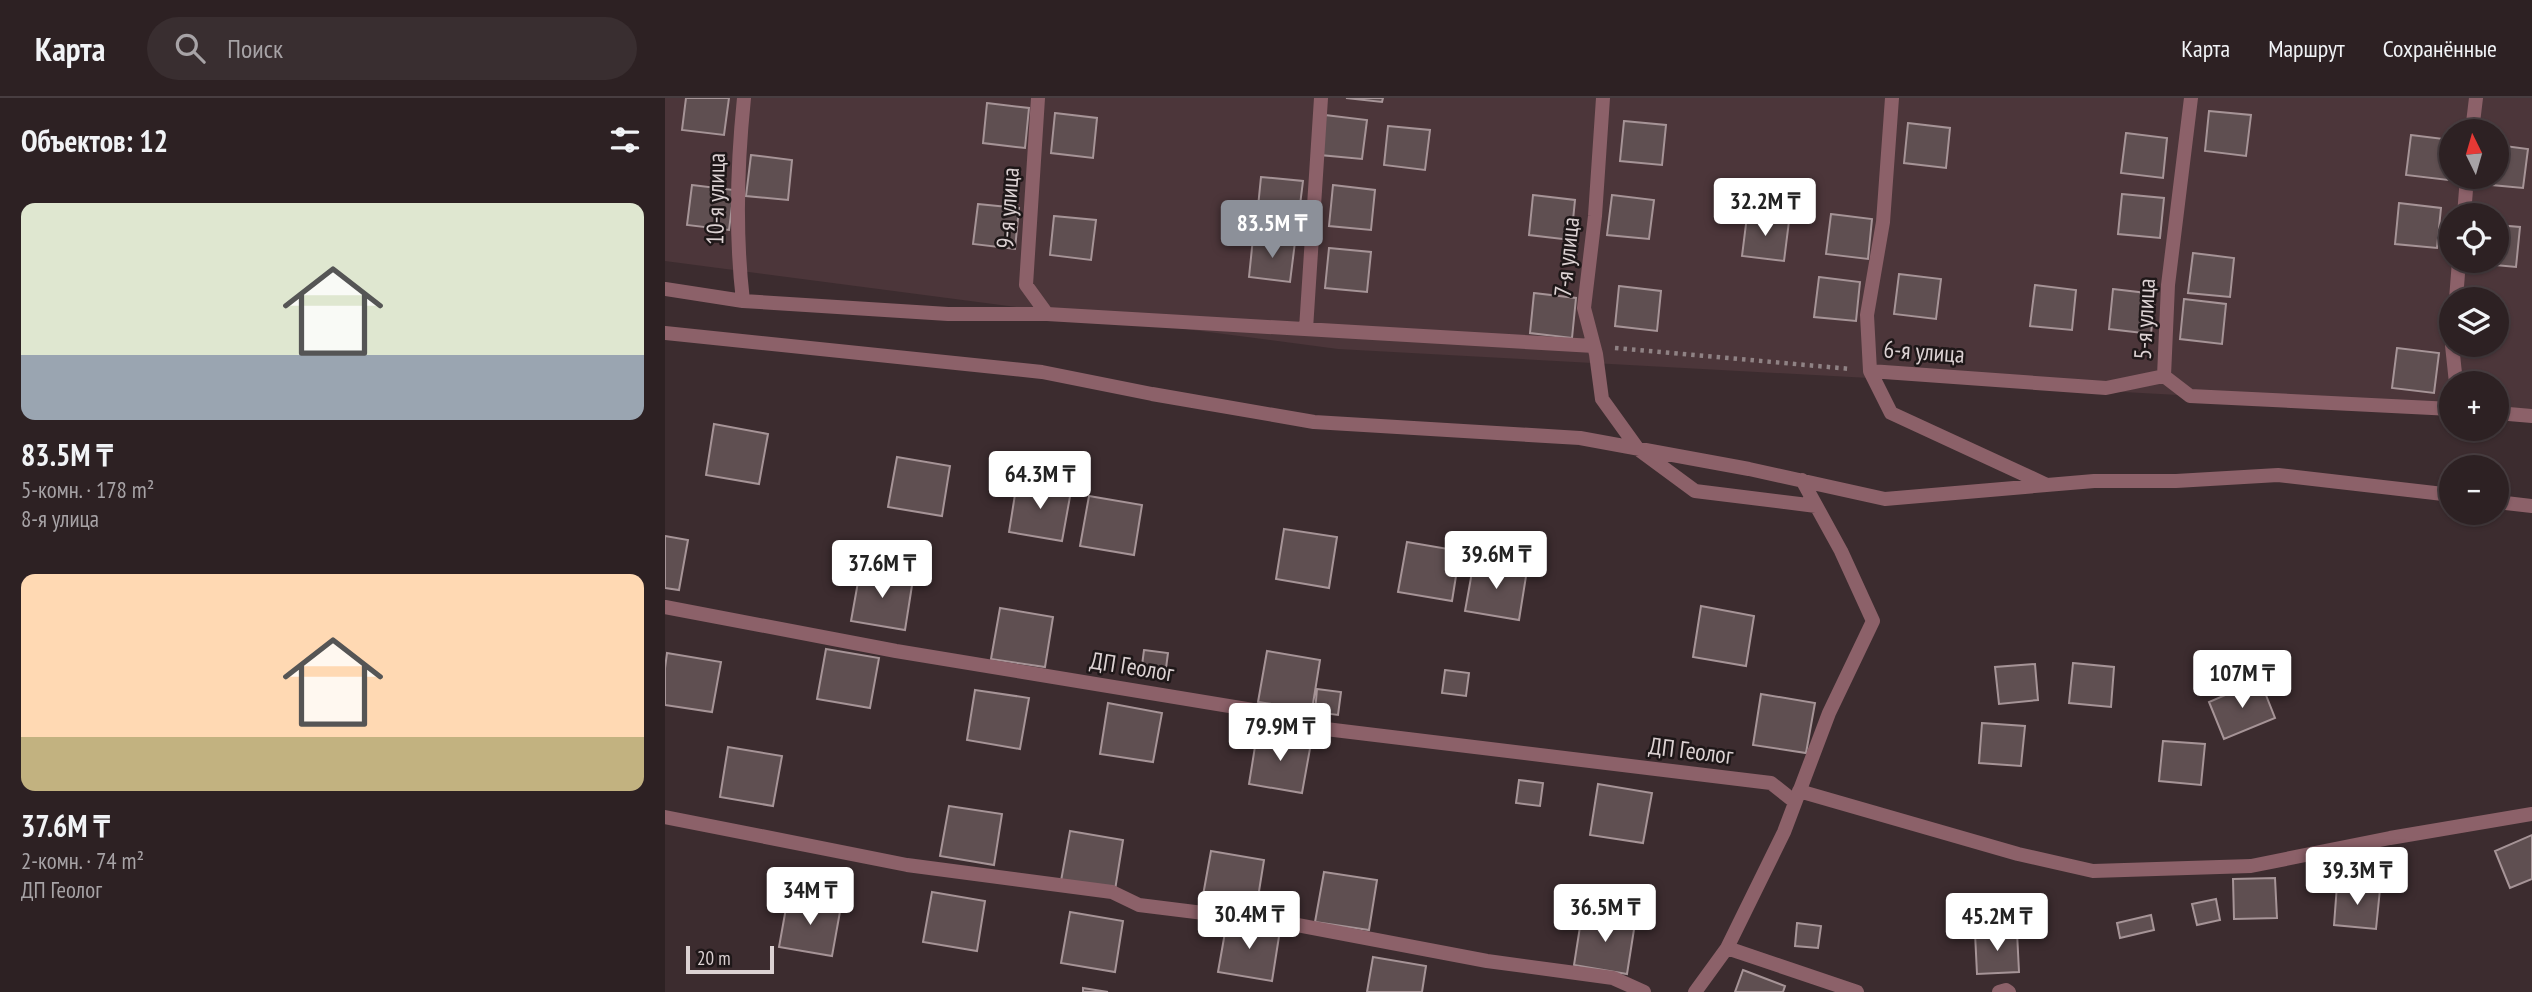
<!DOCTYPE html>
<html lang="ru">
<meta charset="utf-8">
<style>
:root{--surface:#2d2123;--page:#392e30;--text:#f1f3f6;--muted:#a7a3a6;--line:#483e41;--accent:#8c9099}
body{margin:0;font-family:"PT Sans Narrow",sans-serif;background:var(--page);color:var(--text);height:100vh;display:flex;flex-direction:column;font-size:26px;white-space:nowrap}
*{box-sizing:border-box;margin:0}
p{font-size:23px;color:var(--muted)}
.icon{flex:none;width:38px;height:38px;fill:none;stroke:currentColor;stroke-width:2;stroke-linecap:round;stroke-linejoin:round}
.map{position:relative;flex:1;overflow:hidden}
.side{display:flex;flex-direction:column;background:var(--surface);width:665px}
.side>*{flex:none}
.needle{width:46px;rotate:355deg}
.tools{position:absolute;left:1774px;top:21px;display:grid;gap:14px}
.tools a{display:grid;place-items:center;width:70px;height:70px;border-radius:50%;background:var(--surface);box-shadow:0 2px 5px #0004,0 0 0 2px var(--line);font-size:35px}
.scale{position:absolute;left:21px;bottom:18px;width:88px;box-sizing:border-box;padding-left:7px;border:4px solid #dcd2d3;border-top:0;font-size:19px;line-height:24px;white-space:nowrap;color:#dcd2d3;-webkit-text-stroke:5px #1e1718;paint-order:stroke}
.price{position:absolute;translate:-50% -60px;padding:0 16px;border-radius:7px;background:#fff;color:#222;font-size:23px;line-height:46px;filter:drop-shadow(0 2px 4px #0008)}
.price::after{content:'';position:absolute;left:50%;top:42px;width:21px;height:16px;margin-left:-10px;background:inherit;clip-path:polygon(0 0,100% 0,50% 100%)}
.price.current{background:var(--accent);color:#fff}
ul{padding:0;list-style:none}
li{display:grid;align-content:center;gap:14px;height:371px;padding:0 21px}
li span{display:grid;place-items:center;height:217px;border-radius:14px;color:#555}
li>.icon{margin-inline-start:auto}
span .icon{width:126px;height:126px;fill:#fffc;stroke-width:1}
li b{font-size:30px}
h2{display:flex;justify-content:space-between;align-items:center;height:84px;padding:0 21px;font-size:30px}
header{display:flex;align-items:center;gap:42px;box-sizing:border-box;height:98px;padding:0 35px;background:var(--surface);border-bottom:2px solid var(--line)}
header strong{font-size:33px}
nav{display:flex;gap:38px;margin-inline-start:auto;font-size:24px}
.search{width:490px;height:63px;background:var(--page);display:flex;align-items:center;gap:18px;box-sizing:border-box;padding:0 24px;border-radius:38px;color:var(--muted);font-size:26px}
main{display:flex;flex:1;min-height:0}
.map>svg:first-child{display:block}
.built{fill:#4c363a;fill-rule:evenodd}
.building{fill:#5f4f51;stroke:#a69497;stroke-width:2}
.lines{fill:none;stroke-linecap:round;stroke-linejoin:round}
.path{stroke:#8f8284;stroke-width:4.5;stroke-dasharray:3.5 5;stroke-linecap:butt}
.minor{stroke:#8c6169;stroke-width:14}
.labels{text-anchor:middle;stroke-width:5;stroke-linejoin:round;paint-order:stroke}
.street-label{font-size:24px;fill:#dcd2d3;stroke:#1e1718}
</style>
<header>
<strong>Карта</strong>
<div class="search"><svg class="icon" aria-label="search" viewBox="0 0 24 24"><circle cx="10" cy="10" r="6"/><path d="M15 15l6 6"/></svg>Поиск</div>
<nav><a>Карта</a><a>Маршрут</a><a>Сохранённые</a></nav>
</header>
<main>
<section class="side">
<h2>Объектов: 12<svg class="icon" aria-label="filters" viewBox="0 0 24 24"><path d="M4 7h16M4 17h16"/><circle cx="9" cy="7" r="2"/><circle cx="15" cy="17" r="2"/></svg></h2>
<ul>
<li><span style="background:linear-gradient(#dfe7d0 70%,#9aa5b1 0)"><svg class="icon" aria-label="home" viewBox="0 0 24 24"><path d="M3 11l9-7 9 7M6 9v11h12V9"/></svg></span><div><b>83.5M ₸</b><p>5-комн. · 178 m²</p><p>8-я улица</p></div></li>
<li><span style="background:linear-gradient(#ffd9b3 75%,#c2b280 0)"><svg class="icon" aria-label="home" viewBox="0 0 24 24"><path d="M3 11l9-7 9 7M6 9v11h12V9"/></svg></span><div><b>37.6M ₸</b><p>2-комн. · 74 m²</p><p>ДП Геолог</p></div></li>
</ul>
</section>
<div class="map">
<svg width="1867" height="894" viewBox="0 0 1867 894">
<rect width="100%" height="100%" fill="#3c2c2f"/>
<path class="built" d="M0 0H1867V316L1832 314V285H1787V312L673 251 0 163ZM1787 33H1832V79H1787ZM1787 117H1832V163H1787ZM1787 201H1832V247H1787Z"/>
<path class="building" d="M21 0H64L59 37 17 32Z
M681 0H718L717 4Z
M322 5 364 10 360 50 318 45Z
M1544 13 1586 17 1581 58 1540 53Z
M390 15 432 20 428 60 386 55Z
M660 17 702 22 697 61 655 57Z
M959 23 1001 27 997 67 955 63Z
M1243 25 1285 30 1281 70 1239 65Z
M723 28 765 32 760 72 719 67Z
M1461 35 1502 40 1498 80 1456 75Z
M1746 37 1787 42 1783 82 1741 77Z
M1832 47 1863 51 1858 90 1816 86 1817 79H1832Z
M86 57 127 62 123 102 81 98Z
M596 79 638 83 633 123 592 119Z
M27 87 69 92 64 132 22 127Z
M668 87 710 92 706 132 664 128Z
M1457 96 1499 100 1495 140 1453 136Z
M868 97 910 102 906 142 864 137Z
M947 97 989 102 984 141 942 137Z
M1734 105 1776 110 1772 150 1730 146Z
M313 106 354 110 350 151 308 146Z
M1166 116 1207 121 1203 161 1161 156Z
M389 118 431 122 426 162 385 157Z
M1082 118 1124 123 1119 163 1077 158Z
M1832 127 1855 129 1851 169 1809 165V163H1832Z
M588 140 630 144 625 184 584 179Z
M664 150 706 154 702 194 660 190Z
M1528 155 1569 160 1565 199 1523 195Z
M1234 176 1276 181 1271 221 1229 216Z
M1154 179 1195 184 1191 223 1149 219Z
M1370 187 1411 192 1407 232 1365 228Z
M954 188 996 193 992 233 950 228Z
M1448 191 1490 196 1486 236 1444 231Z
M869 195 911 200 907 240 865 235Z
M1519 201 1561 206 1557 246 1515 241Z
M1732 250 1774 255 1769 295 1727 290Z
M49 326 103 336 94 386 41 377Z
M232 359 285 368 277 418 223 409Z
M352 384 406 393 397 443 344 434Z
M424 398 477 407 469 457 415 448Z
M619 431 672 439 664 490 611 481Z
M0 438 23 442 14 492 0 490Z
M742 444 795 453 787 503 733 494Z
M809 463 862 472 854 522 800 513Z
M195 473 248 481 240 532 186 523Z
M1036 508 1089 518 1081 568 1028 559Z
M335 510 388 519 380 569 326 561Z
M161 551 214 560 205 610 152 601Z
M479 552 503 555 500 578 476 575Z
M602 553 655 562 647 612 593 604Z
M2 555 56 564 47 614 0 607V570Z
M1408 565 1449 569 1446 609 1404 605Z
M1370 566 1373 602 1334 606 1330 569Z
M780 572 804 575 801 598 777 595Z
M1595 582 1610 620 1559 641 1544 604Z
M652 591 676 594 673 617 650 614Z
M310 592 364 600 355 651 302 642Z
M1096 596 1150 605 1141 655 1088 647Z
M443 605 497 615 488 664 435 656Z
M1317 625 1360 628 1356 668 1314 665Z
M592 636 646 645 637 695 584 686Z
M1498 643 1540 646 1536 687 1494 683Z
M63 649 117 658 108 708 55 699Z
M854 682 878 685 875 708 851 705Z
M933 686 987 695 978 745 925 737Z
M284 708 337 716 329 767 275 758Z
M405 733 458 742 450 792 396 783Z
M1867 737V781L1845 790 1830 753Z
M546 753 599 762 591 812 537 803Z
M659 774 712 782 704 832 650 824Z
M1610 780 1612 820 1569 821 1568 781Z
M1672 787 1715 791 1711 831 1669 827Z
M267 794 320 803 312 853 258 844Z
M123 799 176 808 167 858 114 849Z
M1551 801 1555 822 1532 827 1527 806Z
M405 814 458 823 450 874 396 865Z
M917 816 970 825 962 876 909 867Z
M1486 817 1489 832 1455 840 1452 825Z
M562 823 615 832 607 883 553 874Z
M1132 825 1156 828 1153 850 1130 848Z
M1352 834 1354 874 1312 876 1310 835Z
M708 859 761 868 757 894H702Z
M1078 872 1120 888 1118 894H1070Z
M418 890 443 894H418Z"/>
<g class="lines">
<path class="path" d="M950 250 1186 271"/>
<path class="minor" d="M373 0 361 187 382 216
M938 0 930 118 919 210 931 256 937 301 973 351 1030 393 1151 408
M1227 0 1218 124 1202 217 1205 273 1441 290 1499 278
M1526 0 1503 187 1499 278 1525 298 1787 311
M1807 33 1811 0
M1799 117 1802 79
M0 191 78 203 283 216H382L929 248
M1791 201 1794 163
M78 203C70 135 72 68 79 0
M641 231 656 0
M0 235 377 274 487 296 649 324 915 340 1084 371 1220 401 1429 383H1511L1613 377 1787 397
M1787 247 1791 285
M1205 273 1226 315 1382 387
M1832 315 1867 318
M1832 404 1867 408
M0 509 231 553 607 615 636 628 1106 685 1130 704
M1134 693 1353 756 1428 773 1586 768 1725 740 1867 716
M0 719 242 767 447 794 474 807 627 826 822 863 948 880 979 894
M1062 850 1192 894
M1030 894 1062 850 1119 734 1164 615 1208 523 1176 453 1137 382
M1334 894 1341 892 1344 894"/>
</g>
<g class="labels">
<g class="street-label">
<text transform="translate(51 101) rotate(-89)" y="8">10-я улица</text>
<text transform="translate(343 110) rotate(-86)" y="8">9-я улица</text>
<text transform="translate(902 159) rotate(-84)" y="8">7-я улица</text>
<text transform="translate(1480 221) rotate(-87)" y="8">5-я улица</text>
<text transform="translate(1259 254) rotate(4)" y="8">6-я улица</text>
<text transform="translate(467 569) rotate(9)" y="8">ДП Геолог</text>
<text transform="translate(1026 653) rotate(7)" y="8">ДП Геолог</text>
</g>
</g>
</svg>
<div class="tools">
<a><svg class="needle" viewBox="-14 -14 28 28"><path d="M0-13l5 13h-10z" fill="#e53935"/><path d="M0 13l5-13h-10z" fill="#a7a3a6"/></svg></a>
<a><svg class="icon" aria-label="locate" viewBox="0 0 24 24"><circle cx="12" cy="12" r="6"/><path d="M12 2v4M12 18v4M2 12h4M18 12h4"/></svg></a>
<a><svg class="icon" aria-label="layers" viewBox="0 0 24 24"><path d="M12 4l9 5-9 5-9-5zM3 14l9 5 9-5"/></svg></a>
<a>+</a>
<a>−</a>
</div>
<div class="scale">20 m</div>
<b class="price" style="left:1100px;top:140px">32.2M ₸</b>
<b class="price current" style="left:607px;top:162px">83.5M ₸</b>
<b class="price" style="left:375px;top:413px">64.3M ₸</b>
<b class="price" style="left:831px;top:493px">39.6M ₸</b>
<b class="price" style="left:217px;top:502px">37.6M ₸</b>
<b class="price" style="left:1577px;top:612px">107M ₸</b>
<b class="price" style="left:615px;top:665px">79.9M ₸</b>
<b class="price" style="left:1692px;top:809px">39.3M ₸</b>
<b class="price" style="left:145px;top:829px">34M ₸</b>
<b class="price" style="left:940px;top:846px">36.5M ₸</b>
<b class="price" style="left:584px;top:853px">30.4M ₸</b>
<b class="price" style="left:1332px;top:855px">45.2M ₸</b>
</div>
</main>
